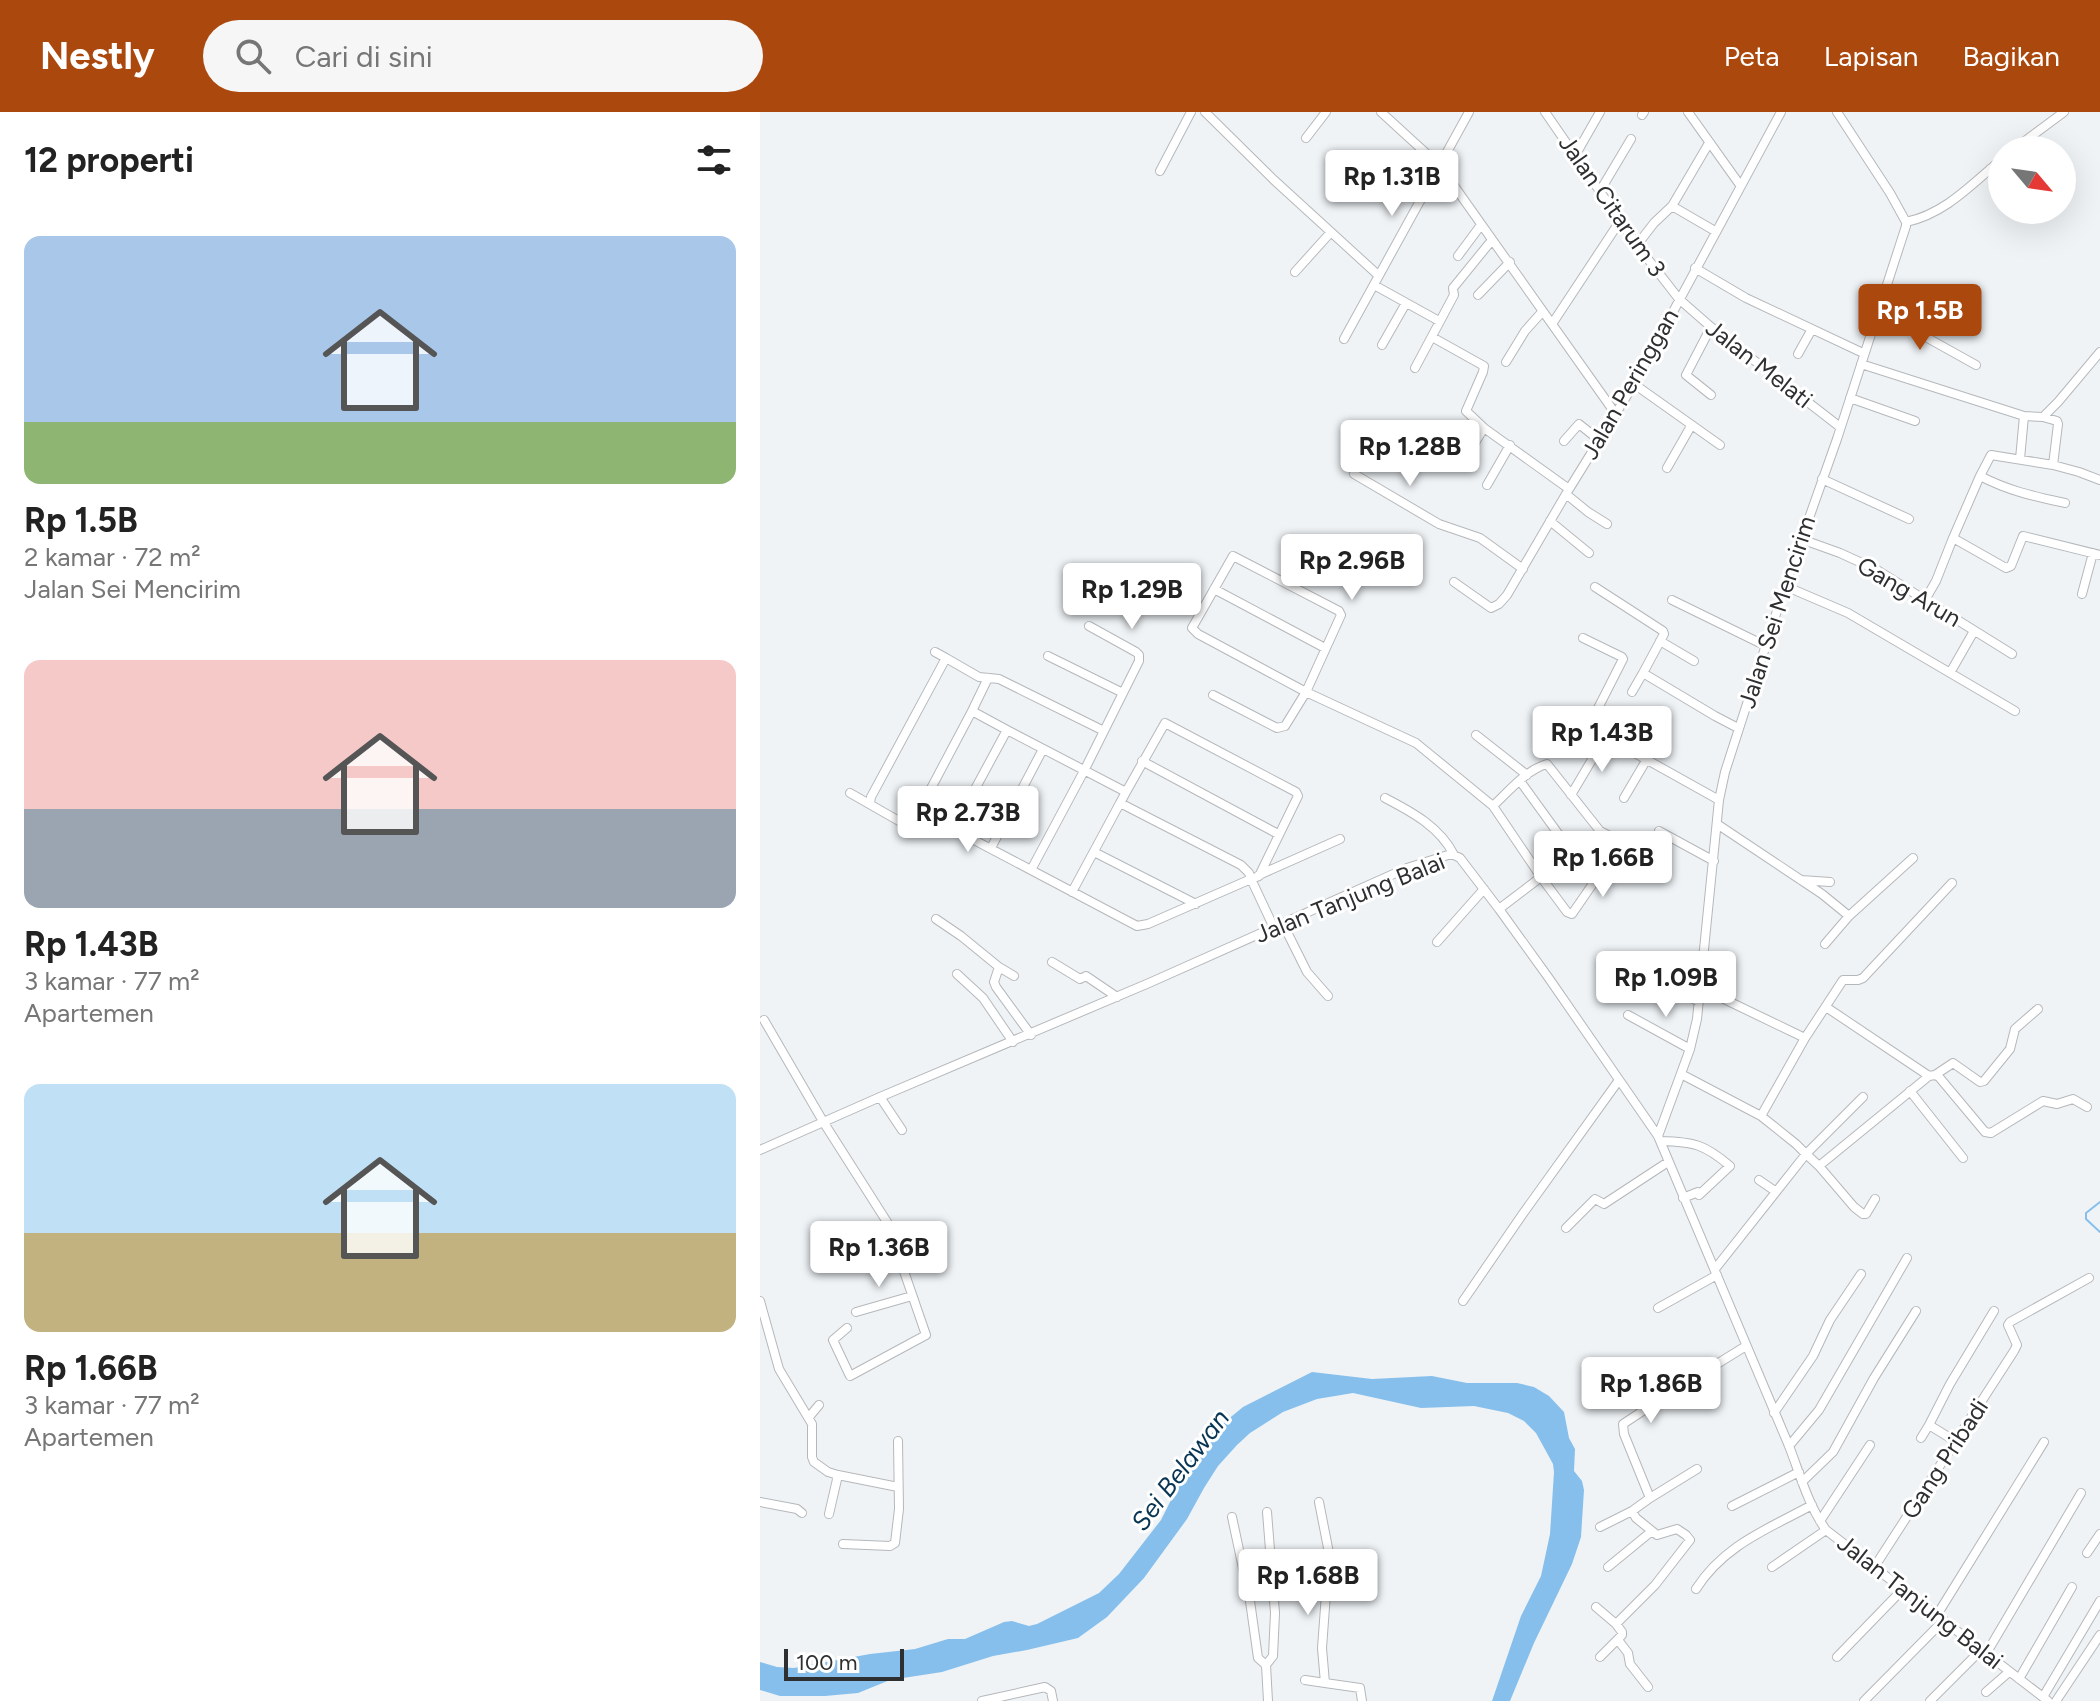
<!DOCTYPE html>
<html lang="id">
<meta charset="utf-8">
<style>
:root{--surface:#fff;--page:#f6f6f6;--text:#222;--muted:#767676;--accent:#ab480e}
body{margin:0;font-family:Figtree,sans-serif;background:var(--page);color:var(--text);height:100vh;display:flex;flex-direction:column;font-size:30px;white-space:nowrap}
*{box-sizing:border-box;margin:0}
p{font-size:26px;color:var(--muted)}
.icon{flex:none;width:44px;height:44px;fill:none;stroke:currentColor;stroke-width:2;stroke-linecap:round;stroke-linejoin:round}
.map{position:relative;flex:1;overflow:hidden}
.sheet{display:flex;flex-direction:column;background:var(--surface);width:760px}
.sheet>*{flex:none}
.needle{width:52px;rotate:119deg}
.controls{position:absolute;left:1228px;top:24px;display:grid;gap:16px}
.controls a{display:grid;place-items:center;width:88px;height:88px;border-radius:50%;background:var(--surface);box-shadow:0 8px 32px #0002;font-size:40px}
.scale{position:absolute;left:24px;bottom:20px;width:120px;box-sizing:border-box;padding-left:8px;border:4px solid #2e2f30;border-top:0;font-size:22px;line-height:28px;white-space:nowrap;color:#2e2f30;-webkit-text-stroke:6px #fff;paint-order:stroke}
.price{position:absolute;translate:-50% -68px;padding:0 18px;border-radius:8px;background:#fff;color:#222;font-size:26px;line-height:52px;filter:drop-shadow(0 2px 4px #0008)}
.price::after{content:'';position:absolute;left:50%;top:48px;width:24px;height:18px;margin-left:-12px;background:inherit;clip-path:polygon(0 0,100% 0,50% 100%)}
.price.active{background:var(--accent);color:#fff}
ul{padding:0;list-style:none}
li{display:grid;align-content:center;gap:16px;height:424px;padding:0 24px}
li span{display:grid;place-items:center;height:248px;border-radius:16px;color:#555}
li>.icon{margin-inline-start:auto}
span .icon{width:144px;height:144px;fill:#fffc;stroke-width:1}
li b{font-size:34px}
h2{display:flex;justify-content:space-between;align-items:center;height:96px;padding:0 24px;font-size:34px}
header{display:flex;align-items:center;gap:48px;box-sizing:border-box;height:112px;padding:0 40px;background:var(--accent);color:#fff}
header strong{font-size:38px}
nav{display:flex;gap:44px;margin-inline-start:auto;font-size:28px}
.search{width:560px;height:72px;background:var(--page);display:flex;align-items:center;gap:20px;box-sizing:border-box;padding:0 28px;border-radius:44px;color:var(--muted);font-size:30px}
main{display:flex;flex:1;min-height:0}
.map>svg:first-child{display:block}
.water{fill:#86bfec}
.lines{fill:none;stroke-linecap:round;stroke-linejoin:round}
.stream{stroke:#86bfec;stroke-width:2}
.minor-casing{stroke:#b5b8bb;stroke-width:10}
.minor{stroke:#fff;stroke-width:8}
.labels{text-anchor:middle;stroke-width:6;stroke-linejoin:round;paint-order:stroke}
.street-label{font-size:24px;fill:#2e2f30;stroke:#fff}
.water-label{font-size:26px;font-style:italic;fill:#073553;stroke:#fff}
</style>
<header>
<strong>Nestly</strong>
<div class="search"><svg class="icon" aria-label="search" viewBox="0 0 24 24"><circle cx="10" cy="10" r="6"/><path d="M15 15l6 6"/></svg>Cari di sini</div>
<nav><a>Peta</a><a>Lapisan</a><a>Bagikan</a></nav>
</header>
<main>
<section class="sheet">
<h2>12 properti<svg class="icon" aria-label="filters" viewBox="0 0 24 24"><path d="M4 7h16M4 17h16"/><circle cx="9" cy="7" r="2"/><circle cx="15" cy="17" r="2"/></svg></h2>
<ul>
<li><span style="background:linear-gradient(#a9c7e8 75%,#8fb573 0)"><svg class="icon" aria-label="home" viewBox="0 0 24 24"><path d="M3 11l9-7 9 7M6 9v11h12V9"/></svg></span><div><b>Rp 1.5B</b><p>2 kamar · 72 m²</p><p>Jalan Sei Mencirim</p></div></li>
<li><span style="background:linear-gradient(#f6c9c9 60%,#9aa5b1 0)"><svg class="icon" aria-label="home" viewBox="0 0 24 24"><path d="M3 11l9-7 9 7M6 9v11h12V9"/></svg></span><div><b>Rp 1.43B</b><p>3 kamar · 77 m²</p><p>Apartemen</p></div></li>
<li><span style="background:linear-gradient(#bfe0f5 60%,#c2b280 0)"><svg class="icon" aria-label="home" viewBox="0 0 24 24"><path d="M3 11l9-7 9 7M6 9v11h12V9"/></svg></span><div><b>Rp 1.66B</b><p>3 kamar · 77 m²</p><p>Apartemen</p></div></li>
</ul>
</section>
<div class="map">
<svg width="1340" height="1589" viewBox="0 0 1340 1589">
<rect width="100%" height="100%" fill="#eff3f6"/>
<path class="water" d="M552 1260 612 1267 672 1264 707 1271H757L774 1275 789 1284 804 1300 809 1326 815 1337 814 1359 822 1369 824 1378 821 1425 812 1452 774 1531 750 1589H732L761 1504 781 1464 790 1422 794 1360 793 1352 776 1321 764 1309 748 1301 714 1294 661 1296 593 1281 557 1287 523 1300 490 1321 477 1333 458 1354 444 1376 427 1407 384 1466 347 1505 318 1526 267 1538 233 1544 182 1560 130 1568 98 1581 65 1584H20L0 1578V1550L17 1555 34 1556 110 1542 155 1537 188 1527H205L244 1510 252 1509 269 1514 277 1512 339 1481 359 1462 401 1408 433 1344 443 1330 455 1318 483 1295Z"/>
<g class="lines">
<path class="stream" d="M1340 1090 1326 1101V1107L1340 1120"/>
<defs>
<path id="minor" d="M445 0 514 68 618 163
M621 0 680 54 855 301
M785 0 877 133 919 187 951 215 1080 315
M928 0 980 73
M882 3 884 0
M546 26 566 0
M1253 38 1304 0
M816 42 840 0
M1230 57 1242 70
M400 59 431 0
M840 79 871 27
M912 94 955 119
M1146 110C1185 102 1212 72 1242 47
M877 133 894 111 912 94 949 31
M698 144 721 113
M935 156 986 186 1103 241
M535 160 571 120
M614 173 679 209
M718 183 750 150
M1119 199 1216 253
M792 212 860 109
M672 225 724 254 723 260 706 299 724 316
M584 227 709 0
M622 233 646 191
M1038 242 1052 217
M746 250 765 219 782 200
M1101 252 1264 304 1283 305 1298 290 1340 240
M655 256 694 183 693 176 732 128
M874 272 960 333
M951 283 926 263 951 215
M1090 286 1155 309
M804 329 819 312 839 328
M705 347 724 316 809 377
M1260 347 1264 304
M1293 353 1319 360 1340 368
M907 356 931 314
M594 362 679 412 720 426 763 457
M1220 364C1249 379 1273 384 1305 391
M1062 367 1149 407
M727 373 750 333
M806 382 828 400 847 412
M790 409 829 441
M1193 426 1220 364 1231 343 1293 353 1298 312 1297 309 1283 305
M1041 427 1080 441 1117 458 1252 542
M694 470 731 496 739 492 747 483 806 382 874 272 1021 0
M1025 474 1088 501 1255 599
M835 475 903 519 904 522 883 561 955 604 978 616
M454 477 565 536
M1322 482 1333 441
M912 488 1006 534
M1165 488 1176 469 1193 426 1246 456 1251 454 1263 424 1340 443
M823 526 862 545 863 547 830 612V616L959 688
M900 529 934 549
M175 540 186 546
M288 544 363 581
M1190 561 1214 519
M872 580 883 561
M453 583 517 616 525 614 546 580 581 503 579 499 473 444 432 516 438 522 546 580 656 631 733 694 781 765 739 797
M212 599 228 566
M716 623 767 663
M382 649 518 722
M760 669 831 767 832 773 812 802 807 800 781 765
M366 680 405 611 536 680 538 684 499 764 491 767 514 816
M90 681 139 709C149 712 154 707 159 699L212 599 247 618
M811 683 846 624
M625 686C652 700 680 715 694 743
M864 686 887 647
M110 691 111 685 186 546 219 565 239 567 344 619
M733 694C749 679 766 658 787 652L840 719 877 738
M159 699 271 758
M957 712 1062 782 1089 804
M194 716 247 618 366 680 360 691 481 753 489 761 491 767 388 812 377 814 271 758 324 659 379 549V543L376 540 329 514
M899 719 954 749
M231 736 283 637
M334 740 436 792
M499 763 580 727
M1041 768 1070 770
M312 780 360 691
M176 807 201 824 239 855 234 870 236 875 271 923
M523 812 547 860 568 884
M677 830 724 777
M1065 832 1089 804 1153 746
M292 850 320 867 326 864 357 885
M239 855 254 864
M197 862 223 886 253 930
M897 870 902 869 939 890
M941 876 1045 926
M1066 895 1169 964 1175 963 1179 965 1225 1020 1231 1021 1283 989 1297 992 1313 987 1327 995
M868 903 930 937
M4 908 64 1011 127 1110 166 1223 90 1264 73 1228 87 1216
M921 962 1001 1004
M1175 963 1193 951 1220 970 1224 969 1250 937 1255 917 1278 897
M1150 979 1203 1046
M120 985 142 1018
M1103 985 1046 1042 1036 1032 1001 1004 1045 926 1083 868H1098L1103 866 1192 771
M898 1024 930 937 937 907 959 688 965 660 1025 474 1077 327 1146 114V110L1130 81 1077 0
M901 1029C934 1030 944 1032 970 1054L939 1083 938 1080 923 1086
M0 1038 120 985 389 871 647 756 688 743H694L700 746 739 797 788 865 898 1024 1029 1334C1040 1362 1048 1393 1066 1418L1288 1589
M1059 1054 1094 1095 1103 1102H1106L1115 1087
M999 1068 1015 1079
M806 1116 835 1087 844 1092 908 1050
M955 1157 1046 1042 1059 1054 1169 964
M0 1189 19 1257 52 1312V1345L54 1350 68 1360 78 1363 69 1402
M703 1189 762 1103 859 968
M898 1196 957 1163
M96 1200 152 1184
M1014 1301 1053 1244 1070 1208 1101 1162
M49 1305 59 1293
M1161 1326 1169 1313
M1195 1329 1169 1313 1190 1272 1234 1199
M1029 1334 1059 1298 1147 1146
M78 1363 138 1375
M1042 1370 1073 1340 1114 1266 1156 1199
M890 1386 937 1357
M0 1390 37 1397 42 1401
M559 1390 569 1441 562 1536 565 1571 600 1576 602 1589
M972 1394 1039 1360
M507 1400 515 1501 513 1544 506 1553 508 1589
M472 1405 490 1489 498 1546 506 1553
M1060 1409 1110 1333
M840 1415 872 1399 890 1386 864 1322 863 1312 910 1281 986 1234
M83 1432 130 1434 135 1431 139 1397 138 1329
M1327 1441 1340 1422
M1115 1454 1254 1239 1257 1233 1248 1213 1250 1210 1329 1166
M848 1455 892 1419
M1012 1455 1066 1418
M936 1477C964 1433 1008 1417 1052 1393
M836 1495 856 1512
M1177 1503 1284 1330
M858 1528 868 1541 870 1552 888 1575
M1226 1542 1321 1381
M840 1545 862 1523V1520L856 1512 895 1473 930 1428 926 1423 917 1417 897 1423 876 1406 872 1399
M1077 1545 1143 1477
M1259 1567 1312 1475
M545 1568 565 1571
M1226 1580 1249 1560
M1283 1585 1340 1489
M222 1589 285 1575 291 1579 293 1589
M1104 1589 1184 1508
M1170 1589 1221 1538
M1296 1589 1340 1523"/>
</defs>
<use href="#minor" class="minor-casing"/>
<use href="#minor" class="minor"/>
</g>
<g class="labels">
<g class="street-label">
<text transform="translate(852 94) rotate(55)" y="8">Jalan Citarum 3</text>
<text transform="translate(999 252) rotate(38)" y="8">Jalan Melati</text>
<text transform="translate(870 272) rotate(-60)" y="8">Jalan Peringgan</text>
<text transform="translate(1149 480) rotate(30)" y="8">Gang Arun</text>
<text transform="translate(1017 500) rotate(-72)" y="8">Jalan Sei Mencirim</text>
<text transform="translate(590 786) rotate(-22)" y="8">Jalan Tanjung Balai</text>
<text transform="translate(1185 1347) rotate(-57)" y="8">Gang Pribadi</text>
<text transform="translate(1160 1490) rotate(38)" y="8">Jalan Tanjung Balai</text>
</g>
<g class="water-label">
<text transform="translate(420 1358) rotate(-53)" y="9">Sei Belawan</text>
</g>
</g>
</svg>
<div class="controls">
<a><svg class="needle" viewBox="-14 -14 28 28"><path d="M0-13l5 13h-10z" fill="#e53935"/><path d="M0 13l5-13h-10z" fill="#767676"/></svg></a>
</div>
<div class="scale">100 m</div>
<b class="price" style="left:632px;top:106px">Rp 1.31B</b>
<b class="price active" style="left:1160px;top:240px">Rp 1.5B</b>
<b class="price" style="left:650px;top:376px">Rp 1.28B</b>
<b class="price" style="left:592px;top:490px">Rp 2.96B</b>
<b class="price" style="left:372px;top:519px">Rp 1.29B</b>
<b class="price" style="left:842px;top:662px">Rp 1.43B</b>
<b class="price" style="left:208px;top:742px">Rp 2.73B</b>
<b class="price" style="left:843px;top:787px">Rp 1.66B</b>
<b class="price" style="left:906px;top:907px">Rp 1.09B</b>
<b class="price" style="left:119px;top:1177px">Rp 1.36B</b>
<b class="price" style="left:891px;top:1313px">Rp 1.86B</b>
<b class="price" style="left:548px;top:1505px">Rp 1.68B</b>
</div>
</main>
